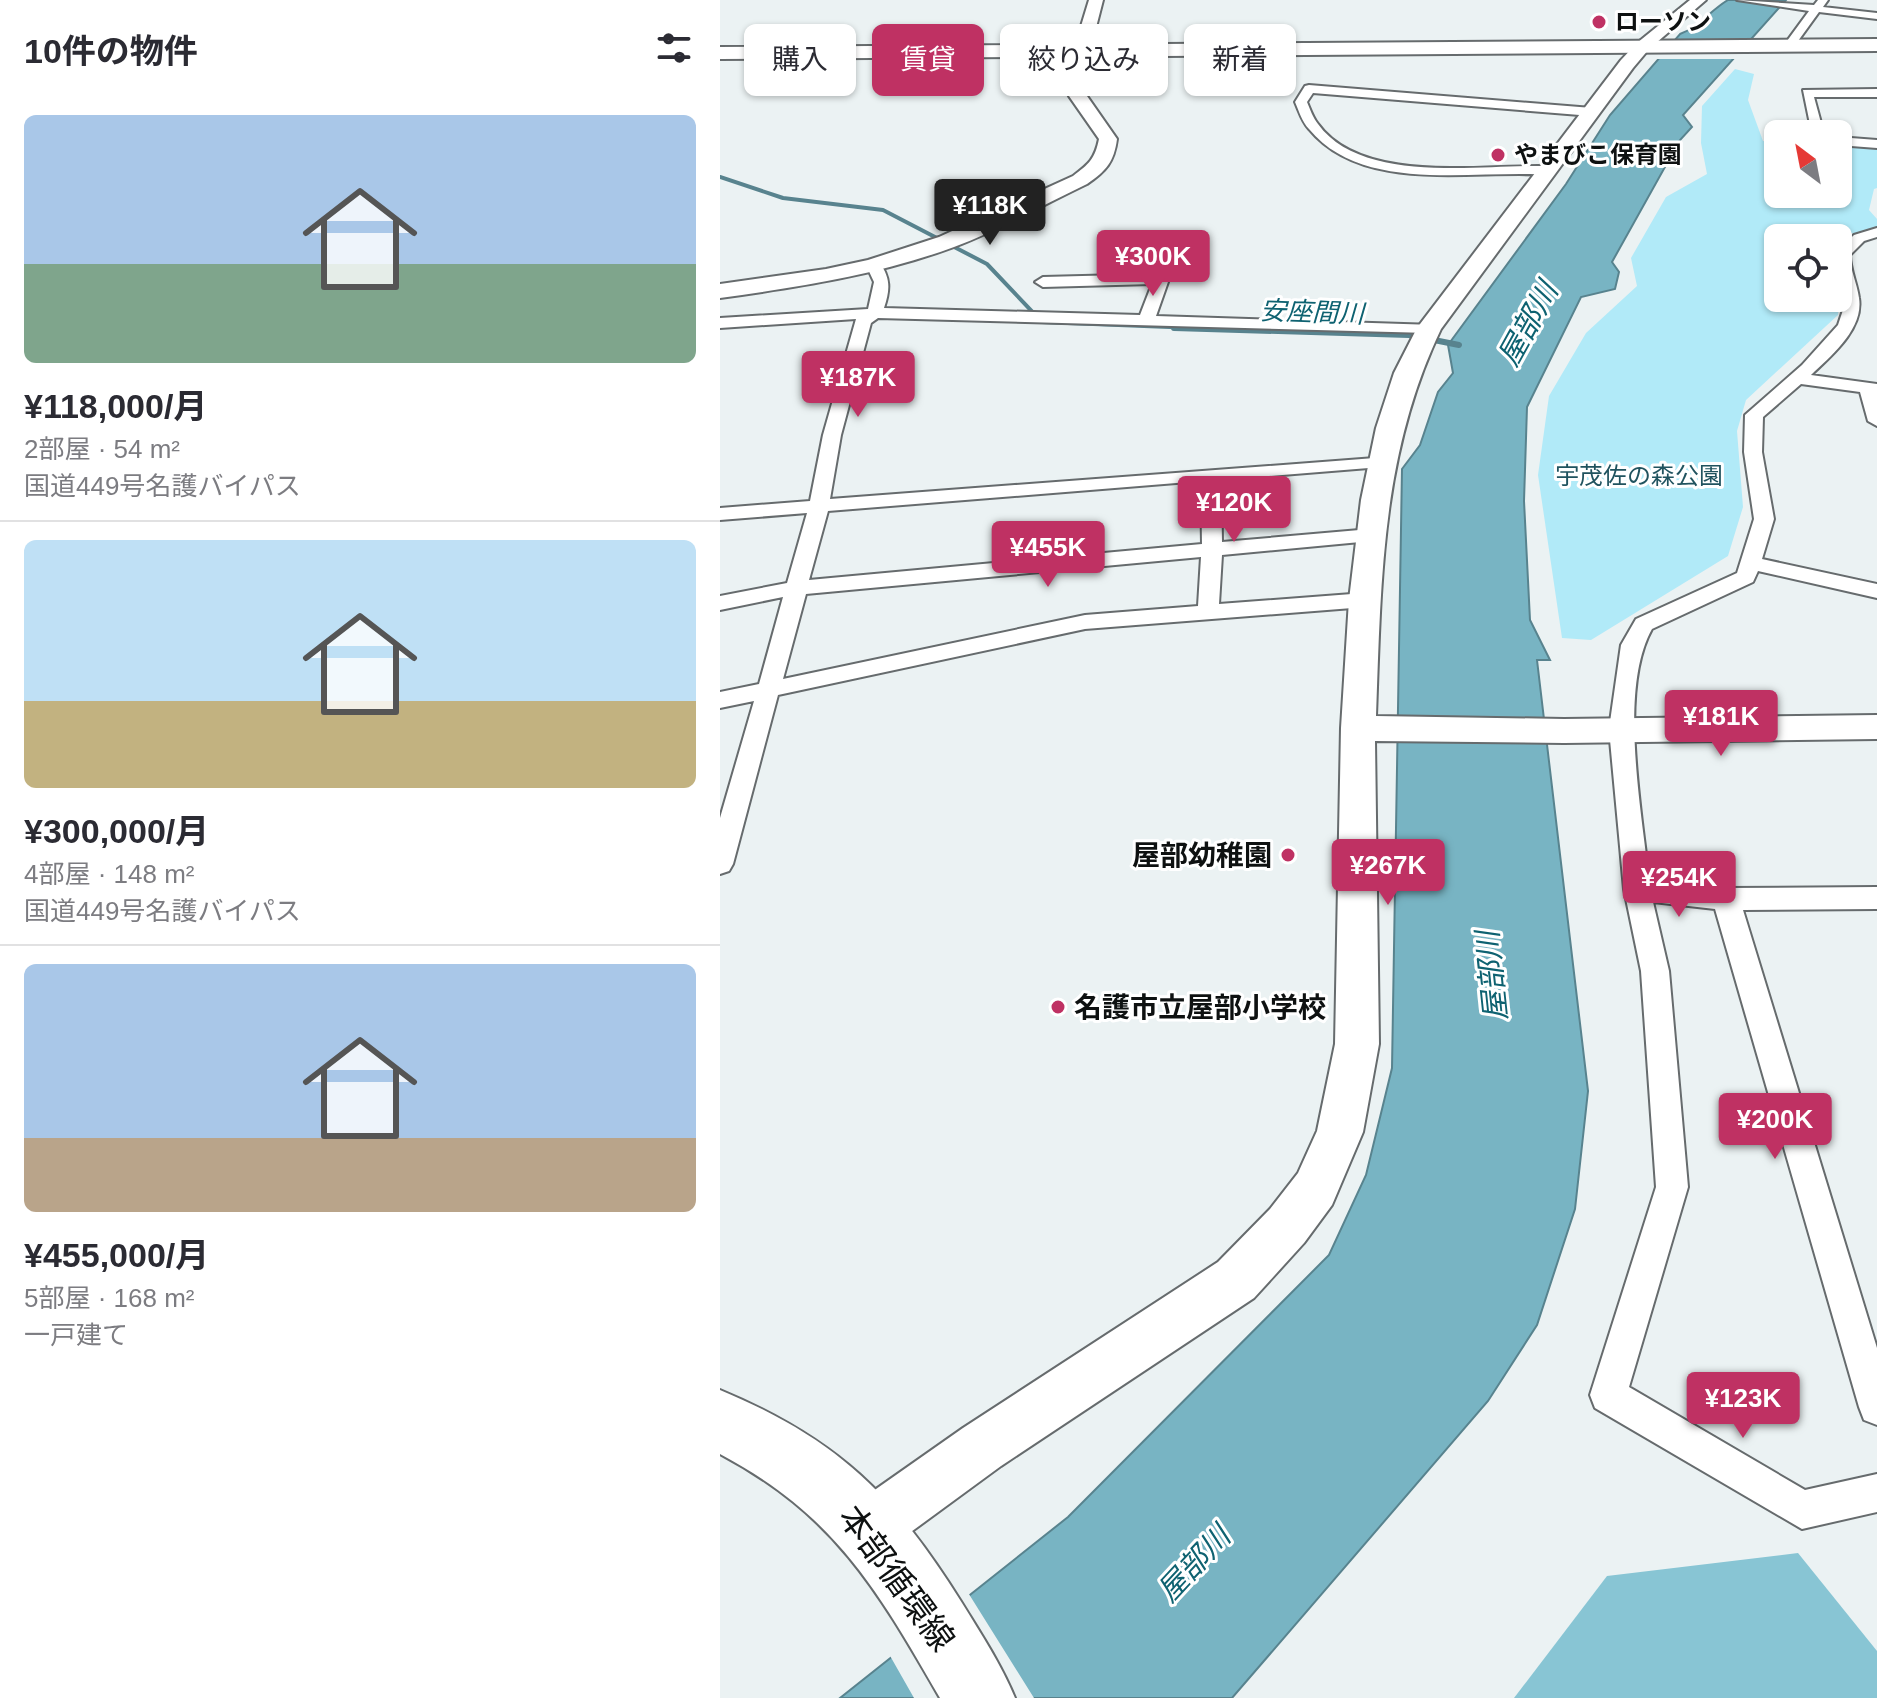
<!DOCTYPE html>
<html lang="ja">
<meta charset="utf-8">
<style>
:root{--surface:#fff;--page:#f7f7f7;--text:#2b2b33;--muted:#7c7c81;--line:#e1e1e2;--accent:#bf3163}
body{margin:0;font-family:Helvetica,"Noto Sans JP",sans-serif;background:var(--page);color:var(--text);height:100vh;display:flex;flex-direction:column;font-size:30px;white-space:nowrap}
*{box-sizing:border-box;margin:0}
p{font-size:26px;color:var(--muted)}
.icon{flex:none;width:44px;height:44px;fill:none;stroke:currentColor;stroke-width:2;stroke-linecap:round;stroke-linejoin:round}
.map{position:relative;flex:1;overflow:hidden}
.panel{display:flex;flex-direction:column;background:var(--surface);width:720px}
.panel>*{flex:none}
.top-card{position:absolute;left:24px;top:24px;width:760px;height:72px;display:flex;gap:16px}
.needle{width:52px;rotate:328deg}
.buttons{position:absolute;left:1044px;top:120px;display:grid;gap:16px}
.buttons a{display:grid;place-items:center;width:88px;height:88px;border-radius:12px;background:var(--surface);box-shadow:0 2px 6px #0004;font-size:40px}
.price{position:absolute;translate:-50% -68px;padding:0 18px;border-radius:8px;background:var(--accent);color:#fff;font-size:26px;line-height:52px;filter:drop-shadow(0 2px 4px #0008)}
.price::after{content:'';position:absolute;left:50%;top:48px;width:24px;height:18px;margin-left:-12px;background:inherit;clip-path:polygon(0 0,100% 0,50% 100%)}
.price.selected{background:#222;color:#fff}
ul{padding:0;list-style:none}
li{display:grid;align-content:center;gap:16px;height:424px;padding:0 24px}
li+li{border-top:2px solid var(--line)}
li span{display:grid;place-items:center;height:248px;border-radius:12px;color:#555}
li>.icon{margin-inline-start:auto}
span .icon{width:144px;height:144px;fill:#fffc;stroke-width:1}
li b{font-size:34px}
h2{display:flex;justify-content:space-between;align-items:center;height:96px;padding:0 24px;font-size:34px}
.chip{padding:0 28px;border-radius:12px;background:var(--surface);box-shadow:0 2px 6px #0004;font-size:28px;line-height:72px}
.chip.selected{background:var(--accent);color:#fff}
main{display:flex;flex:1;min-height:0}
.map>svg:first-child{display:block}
.green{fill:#b1eaf8}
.forest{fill:#88c5d4}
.water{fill:#78b4c3;stroke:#58838e;stroke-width:2}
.pier{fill:#ebf2f3}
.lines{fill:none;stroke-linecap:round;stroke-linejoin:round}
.stream-far1{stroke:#58838e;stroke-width:4}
.stream{stroke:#58838e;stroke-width:6}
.street-casing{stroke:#666b6d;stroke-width:4}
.secondary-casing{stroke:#666b6d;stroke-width:4}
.highway-casing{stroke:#666b6d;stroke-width:4}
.street{fill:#fff;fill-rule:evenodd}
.secondary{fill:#fff;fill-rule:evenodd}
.highway{fill:#fff;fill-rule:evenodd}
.poi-dot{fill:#bf3163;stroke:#fff;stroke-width:3}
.labels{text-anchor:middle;stroke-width:6;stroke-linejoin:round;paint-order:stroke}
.far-poi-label{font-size:24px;font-weight:bold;fill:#0e1111;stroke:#fff;text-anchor:start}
.far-park-label{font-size:24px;fill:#20535f;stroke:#fff}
.far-water-label{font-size:26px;font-style:italic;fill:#0e6271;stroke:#fff}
.poi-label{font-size:28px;font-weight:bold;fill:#0e1111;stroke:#fff;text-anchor:end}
.water-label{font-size:30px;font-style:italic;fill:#0e6271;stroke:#fff}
.near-street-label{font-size:34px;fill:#0e1111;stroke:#fff}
</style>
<main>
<section class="panel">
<h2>10件の物件<svg class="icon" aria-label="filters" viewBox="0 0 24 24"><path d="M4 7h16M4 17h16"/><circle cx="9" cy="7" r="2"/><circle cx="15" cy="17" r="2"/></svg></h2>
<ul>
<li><span style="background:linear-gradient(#a9c7e8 60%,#7fa58c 0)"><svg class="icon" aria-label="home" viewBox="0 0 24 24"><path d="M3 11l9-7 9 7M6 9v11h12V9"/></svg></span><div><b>¥118,000/月</b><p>2部屋 · 54 m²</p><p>国道449号名護バイパス</p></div></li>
<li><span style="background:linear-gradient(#bfe0f5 65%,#c2b280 0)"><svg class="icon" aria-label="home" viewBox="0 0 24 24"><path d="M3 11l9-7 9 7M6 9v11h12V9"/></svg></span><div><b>¥300,000/月</b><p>4部屋 · 148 m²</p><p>国道449号名護バイパス</p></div></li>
<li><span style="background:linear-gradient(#a9c7e8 70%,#b9a48a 0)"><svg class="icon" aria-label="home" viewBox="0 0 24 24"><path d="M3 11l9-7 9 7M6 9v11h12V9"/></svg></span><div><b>¥455,000/月</b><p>5部屋 · 168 m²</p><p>一戸建て</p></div></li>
</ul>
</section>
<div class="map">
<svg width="1157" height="1698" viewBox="0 0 1157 1698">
<rect width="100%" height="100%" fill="#ebf2f3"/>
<path class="green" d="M1015 69 1034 74 1028 100 1043 141 1058 142V194H1118V145L1157 147V188L1154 189 1149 210 1157 219V229L1123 235 1118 239 1058 238V298H1118V280L1120 286 1118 315 1026 400 1017 431 1023 507 1008 556 871 640 842 638 818 475 829 396 866 333 917 286 911 258 946 197 987 174 981 143 982 106Z"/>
<path class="forest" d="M1078 1553 1157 1651V1698H794L887 1576Z"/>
<path class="water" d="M1008 0H1066L963 115 972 127 960 140 892 262 899 272 895 289 861 297 807 407 804 501 810 620 830 660H817L868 1091 855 1209 817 1325 768 1401 512 1698H120L348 1517 609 1255 646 1175 672 1068 682 469 700 445 718 392 733 373 728 345 846 184 890 115 960 34C979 27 991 10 1008 0Z"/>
<path class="pier" d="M1035 40 1019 59H932L949 41Z
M247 1591 314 1698H194L169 1654Z"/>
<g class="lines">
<path class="stream-far1" d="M0 177 63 198 163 210 267 264 322 322 526 330"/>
<path class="stream" d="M454 328 689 335 739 345"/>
<defs>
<path id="street" d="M1017 0 1094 5 1098 0H1108L1103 7 1157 13V19L1099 12 1078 41 1077 48H1069L1067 41 1089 11Z
M589 85 872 108 878 112 872 116 593 93 587 102C590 109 593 118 598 124 641 184 759 165 822 166L836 171 829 175C755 169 643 195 589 129 582 122 579 111 575 102L585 86Z
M1157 89V97H1094L1104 134H1092L1083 90Z
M1118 137 1157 140V148L1118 145Z
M1157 228V237L1144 241 1130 255C1130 270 1137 283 1139 298 1144 329 1111 356 1091 375L1157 384V426L1148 421 1140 392 1081 384 1043 417 1042 452 1054 519 1042 559 1157 584V598L1038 571 1033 582 932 629C898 689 922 812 929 880L1006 888 1157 887V909L1023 910 1157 1348V1425L1144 1420 1139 1407 995 909 933 902 949 971 968 1187 909 1387 1085 1490 1157 1474V1512L1082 1529 875 1408 870 1395 936 1187 921 971 904 889 889 729 901 645 916 619 1017 573 1034 519 1024 452 1025 415 1082 365 1118 325 1124 307 1118 277V250L1134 235Z
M154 260 159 262C171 278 170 290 164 308L420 315 432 284 323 287 315 282 323 277 441 274 449 279 436 316 715 325 717 328 709 333 158 318 151 323 121 435 110 499 668 457 670 461 661 467 501 480 502 542 651 529 661 535 651 541 502 555 499 604 645 593 656 600 645 607 365 629 58 695 13 864 9 871 0 874V818L34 701 0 708V692L39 684 63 597 0 610V596L67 583 87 513 0 520V508L90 501 103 435 136 319 0 328V318L148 309 154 282 146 265ZM481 481 482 544 89 580 108 511ZM481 557 478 606 365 615 63 679 86 594Z"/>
<path id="secondary" d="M369 0H383L362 82 367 96 397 139C394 162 386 171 367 184 323 205 279 230 234 247 158 275 79 287 0 298V284L106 269 148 260 219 237 353 176C369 164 375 159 379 139L349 96 344 82Z
M970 0H986L929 49 913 68 721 329C661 454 661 581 656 716L844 719 1157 715V739L844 743 655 741 659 1044 643 1132 612 1205 584 1243 534 1298 281 1466 169 1548 149 1556 129 1548 121 1528 129 1508 243 1428 498 1262 550 1209 578 1173 597 1131 615 1044 621 728 629 600 641 500 656 428 674 373 697 328 901 60 917 43Z"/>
<path id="highway" d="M1157 39V51L0 59V47Z
M0 1390C118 1439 175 1496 242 1603 261 1634 281 1664 295 1698H220C157 1589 115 1515 0 1454Z"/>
</defs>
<use href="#street" class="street-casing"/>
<use href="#secondary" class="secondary-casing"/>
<use href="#highway" class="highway-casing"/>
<use href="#street" class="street"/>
<use href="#secondary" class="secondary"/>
<use href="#highway" class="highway"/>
</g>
<g class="poi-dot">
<circle cx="879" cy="22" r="8"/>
<circle cx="778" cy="155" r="8"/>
<circle cx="568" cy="855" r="8"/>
<circle cx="338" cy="1007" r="8"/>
</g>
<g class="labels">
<g class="far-poi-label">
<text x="895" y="30">ローソン</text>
<text x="794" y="163">やまびこ保育園</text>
</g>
<g class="far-park-label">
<text x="919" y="484">宇茂佐の森公園</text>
</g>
<g class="far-water-label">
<text transform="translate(592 312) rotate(2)" y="9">安座間川</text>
</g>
<g class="poi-label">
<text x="552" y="865">屋部幼稚園</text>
<text x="354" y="1017" text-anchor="start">名護市立屋部小学校</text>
</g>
<g class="water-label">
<text transform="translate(808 324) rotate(-61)" y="10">屋部川</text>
<text transform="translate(772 976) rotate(-96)" y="10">屋部川</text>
<text transform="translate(474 1564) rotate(-47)" y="10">屋部川</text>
</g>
<g class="near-street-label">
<text transform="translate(177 1578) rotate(54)" y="12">本部循環線</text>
</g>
</g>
</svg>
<div class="buttons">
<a><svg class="needle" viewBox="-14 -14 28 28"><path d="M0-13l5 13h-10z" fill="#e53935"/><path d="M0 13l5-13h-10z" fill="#7c7c81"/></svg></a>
<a><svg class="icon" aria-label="locate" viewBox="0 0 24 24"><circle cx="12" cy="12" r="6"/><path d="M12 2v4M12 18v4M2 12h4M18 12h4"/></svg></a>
</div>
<b class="price selected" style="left:270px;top:247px">¥118K</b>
<b class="price" style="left:433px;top:298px">¥300K</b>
<b class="price" style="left:138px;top:419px">¥187K</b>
<b class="price" style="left:514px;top:544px">¥120K</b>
<b class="price" style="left:328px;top:589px">¥455K</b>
<b class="price" style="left:1001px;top:758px">¥181K</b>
<b class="price" style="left:668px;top:907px">¥267K</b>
<b class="price" style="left:959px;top:919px">¥254K</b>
<b class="price" style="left:1055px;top:1161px">¥200K</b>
<b class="price" style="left:1023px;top:1440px">¥123K</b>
<div class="top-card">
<a class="chip">購入</a>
<a class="chip selected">賃貸</a>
<a class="chip">絞り込み</a>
<a class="chip">新着</a>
</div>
</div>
</main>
